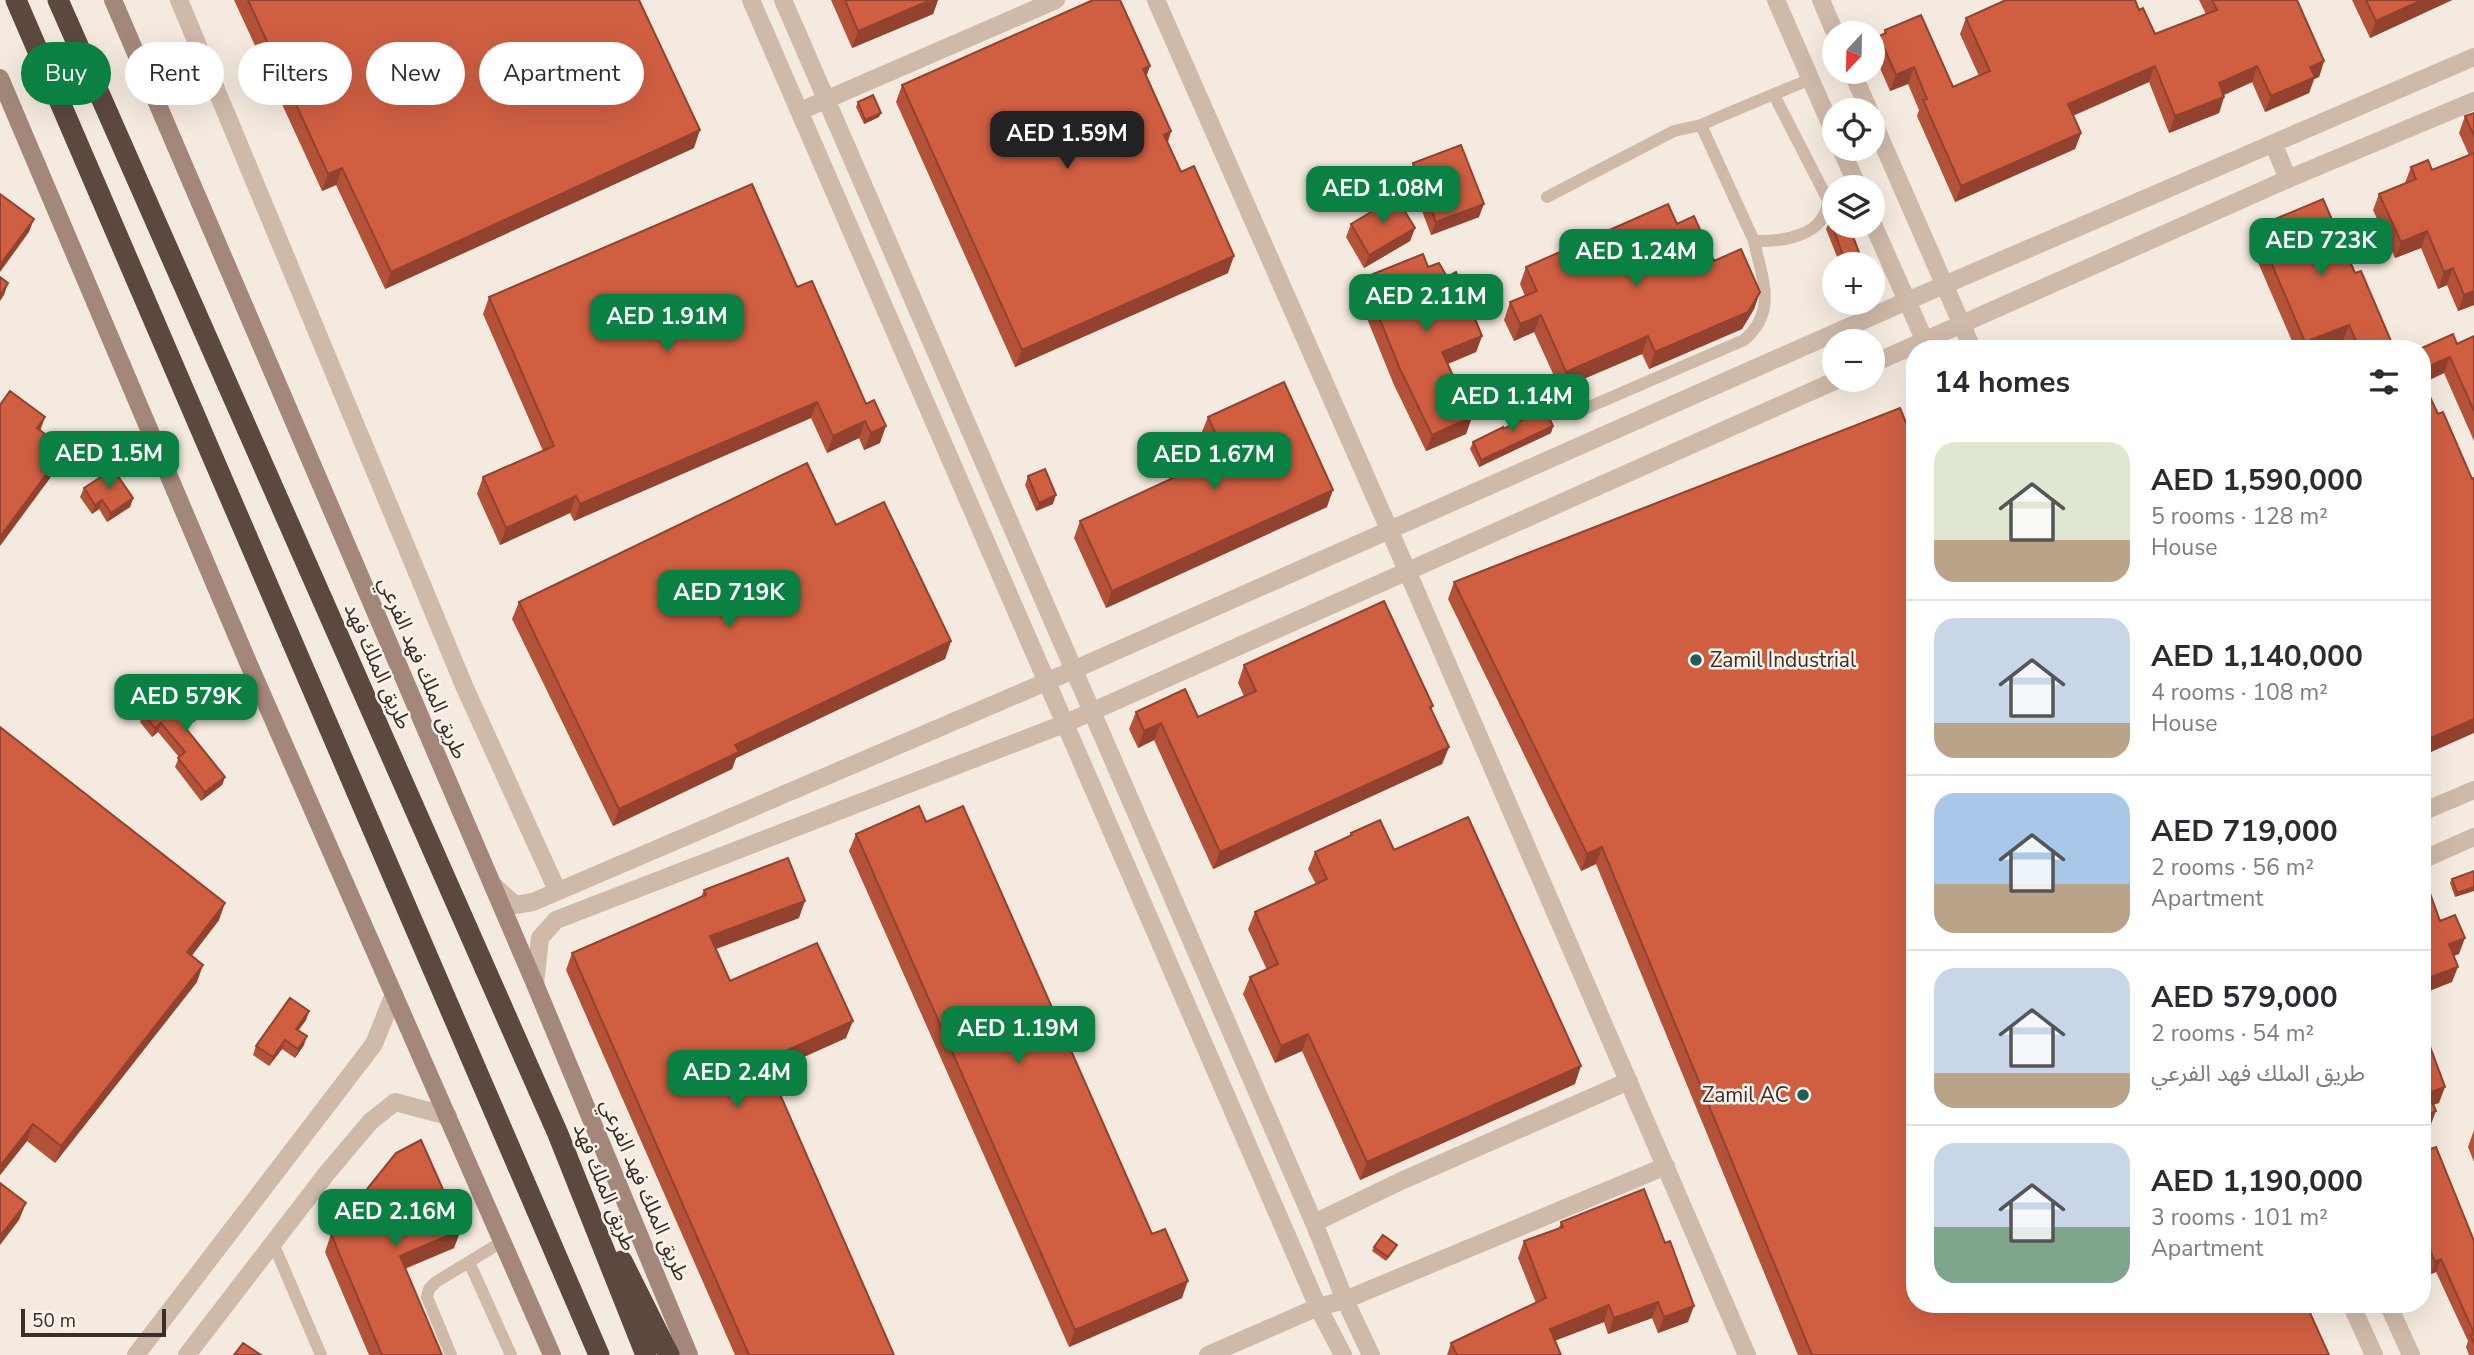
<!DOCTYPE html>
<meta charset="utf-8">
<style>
:root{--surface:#fff;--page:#f2f2f3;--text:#2b2b33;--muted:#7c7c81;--line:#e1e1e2;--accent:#0b8043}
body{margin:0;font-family:"Nunito Sans","Noto Sans Arabic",sans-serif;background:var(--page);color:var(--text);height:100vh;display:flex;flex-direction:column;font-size:26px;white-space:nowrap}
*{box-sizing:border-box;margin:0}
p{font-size:23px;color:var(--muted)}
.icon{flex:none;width:38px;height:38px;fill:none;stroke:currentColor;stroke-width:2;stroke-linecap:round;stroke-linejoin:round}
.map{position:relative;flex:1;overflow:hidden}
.details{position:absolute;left:1906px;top:340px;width:525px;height:973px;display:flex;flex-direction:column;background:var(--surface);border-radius:28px;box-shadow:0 7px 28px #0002}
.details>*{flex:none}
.guide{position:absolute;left:21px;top:42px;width:665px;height:63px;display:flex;gap:14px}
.needle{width:46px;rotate:202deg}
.tools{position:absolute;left:1822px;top:21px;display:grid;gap:14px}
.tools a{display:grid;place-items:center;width:63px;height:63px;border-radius:50%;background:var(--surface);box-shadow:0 7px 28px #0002;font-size:35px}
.scale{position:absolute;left:21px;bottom:18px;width:145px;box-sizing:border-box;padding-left:7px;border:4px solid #3b2e29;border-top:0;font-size:19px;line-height:24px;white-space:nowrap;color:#3b2e29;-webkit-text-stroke:5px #fcf4ec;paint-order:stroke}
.price{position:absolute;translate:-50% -60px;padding:0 16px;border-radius:14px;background:var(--accent);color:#fff;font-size:23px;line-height:46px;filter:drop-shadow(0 2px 4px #0008)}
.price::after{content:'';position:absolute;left:50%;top:42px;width:21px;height:16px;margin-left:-10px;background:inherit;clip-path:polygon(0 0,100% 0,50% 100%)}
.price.selected{background:#222;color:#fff}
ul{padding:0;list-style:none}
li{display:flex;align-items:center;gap:21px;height:175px;padding:0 28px}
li+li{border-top:2px solid var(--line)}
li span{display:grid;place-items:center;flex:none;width:196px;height:140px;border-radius:21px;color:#555}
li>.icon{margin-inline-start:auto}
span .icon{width:84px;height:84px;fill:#fffc;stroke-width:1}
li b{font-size:30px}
h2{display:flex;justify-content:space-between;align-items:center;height:84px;padding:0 28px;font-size:30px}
.pill{padding:0 24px;border-radius:32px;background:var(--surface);box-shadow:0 7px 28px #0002;font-size:24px;line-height:63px}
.pill.selected{background:var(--accent);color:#fff}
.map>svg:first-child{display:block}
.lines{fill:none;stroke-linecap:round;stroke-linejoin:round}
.lane{stroke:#cfb9a9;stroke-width:12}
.street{stroke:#cfb9a9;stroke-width:18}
.secondary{stroke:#a3877a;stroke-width:18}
.highway{stroke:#5d4840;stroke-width:21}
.wall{fill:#b35239}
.shaded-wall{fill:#92422e}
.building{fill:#d05f42;stroke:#92422e;stroke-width:2}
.poi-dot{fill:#1b5f61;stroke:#fcf4ec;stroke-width:2.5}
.labels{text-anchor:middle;stroke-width:5;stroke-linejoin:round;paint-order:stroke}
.poi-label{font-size:21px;fill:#3b2e29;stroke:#fcf4ec;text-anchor:start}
.street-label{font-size:21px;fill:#3b2e29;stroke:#fcf4ec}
</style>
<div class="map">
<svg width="2474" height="1355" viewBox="0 0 2474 1355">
<rect width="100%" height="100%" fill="#f5eadf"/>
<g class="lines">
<path class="lane" d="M1774 95 1828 200C1826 236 1783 242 1754 241L1701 125C1737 109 1774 94 1811 79
M1547 197 1674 131 1701 125
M1582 410 1744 340C1778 311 1762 279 1754 241
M273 1243 321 1355
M469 1262 511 1355
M451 1355 427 1297 429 1289 436 1282 503 1241"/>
<path class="street" d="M179 0 465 688 557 890
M751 0 1318 1307 1343 1355
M783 0 1314 1223 1345 1300 1371 1355
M1156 0 1389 529 1747 1355
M1776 0 1834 133
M1821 0 1835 33
M1852 72 1869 110
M800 111 1056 0
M1872 119 1972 348
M2274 145 2288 179
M1841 149 1858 187
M1872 222 1928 348
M1872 364 2288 179 2474 101
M2422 812 2474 790
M2422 860 2474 837
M492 884 515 905 533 902 1046 682 1907 301 2474 57
M535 984 540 938 556 920 1064 724 1837 380
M1314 1223 1401 1181 1629 1081
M2351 1304 2374 1355
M2388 1304 2411 1355
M136 1355 374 1044 394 994
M187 1355 327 1173 370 1122 395 1102 448 1116
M1208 1355 1318 1307 1345 1300 1666 1166"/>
<path class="secondary" d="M113 0 535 984 689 1355
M0 78 247 660 552 1355"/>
<path class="highway" d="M16 0 599 1355
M58 0 558 1134 646 1355
M622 1261 669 1355"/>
</g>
<path class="wall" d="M234 0H639L694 148 385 289 336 185 322 191Z
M831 0H938L933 14 852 48Z
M2199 0H2297L2324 61 2319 77 2314 79 2309 93 2265 112 2252 82 2224 95V97L2219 113 2169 133 2149 82 2073 116 2081 133 2075 149 1955 202 1917 116 1919 110 1908 84 1890 91 1873 52 1879 36 1884 34 1885 30 1953 87 1979 76 1960 34 1966 18 2139 10 2155 34 2206 14Z
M2352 0H2452L2370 38Z
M1150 66 1146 76 1171 131 1168 142 1228 273 1015 367 896 102 902 85Z
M858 102 879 117 864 124 856 107Z
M2474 113V305L2458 311 2447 285 2438 289 2421 248 2395 258 2373 210 2379 194 2405 183 2411 167 2432 170 2469 155 2459 133 2465 116Z
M1413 163 1479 217 1431 235 1409 176Z
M1830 220 1860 255 1857 264H1840L1826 229Z
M1351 224 1415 228 1410 241 1364 268 1346 237Z
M1677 224 1714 261 1760 292 1754 309 1742 329 1649 369 1642 354 1560 389 1534 332 1514 341 1504 320 1510 302 1525 296 1520 284 1526 267Z
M2256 227 2355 273 2394 348H2346L2343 341 2324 348H2295L2250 244Z
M1428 267 1482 336 1476 352 1448 364 1472 417 1466 434 1426 451 1394 385 1357 294 1363 278Z
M797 287 880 443 864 450 859 438 827 453 811 418 574 521 570 513 500 545 477 494 483 477 543 451 483 314 489 297Z
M2474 336V441L2444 373 2425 382 2424 385 2422 756V348L2457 344Z
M1208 417 1327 507 1106 608 1074 538 1080 521 1213 460 1201 434Z
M1553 426 1551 433 1479 467 1470 449 1473 442 1503 429Z
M1028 476 1053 504 1036 511 1025 485Z
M84 488 133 498 130 507 107 522 99 509 92 514 80 497Z
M1454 582 1914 1304 2329 1355H1798L1596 864 1581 871 1448 599Z
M519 602 951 641 945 659 736 758 732 769 613 826 512 619Z
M1244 665 1433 706 1431 710 1449 747 1442 764 1213 869 1154 740 1138 748 1129 729 1136 712 1198 717 1244 696 1238 683Z
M182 700 207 711 186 728 225 777 222 785 201 801 175 767 179 757 158 732 152 737 140 722 143 713Z
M0 727 219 920 191 956 197 982 55 1163 27 1141 0 1175Z
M926 822 1152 1234 1182 1298 1069 1347 849 851 856 834Z
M1351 833 1394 850 1575 1084 1360 1180 1302 1051 1275 1063 1243 994 1250 977 1267 970 1248 929 1255 912 1316 884 1308 869 1315 852 1350 836Z
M2474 871 2455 897 2450 883 2452 879Z
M704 890 799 918 716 949 730 981 846 1038 770 1072 894 1355H735L566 970 572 953 701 897Z
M309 1011 306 1020 298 1030 304 1045 295 1058 282 1049 269 1066 253 1055 256 1046Z
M2474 1130V1162L2468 1147Z
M2422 1152 2474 1241V1355H2469L2466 1347 2468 1341 2436 1272 2431 1274 2422 1252Z
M1561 1222 1688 1322 1658 1333 1652 1318 1608 1334 1604 1322 1555 1340 1561 1355H1447L1451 1343 1536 1303 1518 1258 1524 1241 1559 1228Z
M331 1234 454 1248 405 1269 442 1355H369L325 1252Z
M1397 1245 1395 1249 1386 1261 1372 1251 1374 1247Z"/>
<path class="shaded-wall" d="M931 0H938L933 14 852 48 858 31Z
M2422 0H2452L2370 38 2376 21Z
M2324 61 2319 77 2314 79 2309 93 2265 112 2271 96 2310 67Z
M1150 66 1144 83 1143 69Z
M2155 66 2149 82 2062 120 2068 104Z
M2257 66 2252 82 2213 100 2219 83Z
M1914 67 1908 84 1890 91 1896 75Z
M2224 97 2219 113 2169 133 2175 116Z
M881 113 879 117 864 124 865 120Z
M700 130 694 148 385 289 391 272Z
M1171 131 1165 149 1164 135Z
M2081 133 2075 149 1955 202 1961 186Z
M342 168 336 185 322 191 328 174Z
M1484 204 1479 217 1431 235 1436 222Z
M34 219 29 232 0 272V265Z
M1415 228 1410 241 1364 268 1369 255Z
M2427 231 2421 248 2395 258 2401 242Z
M1860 255 1857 264H1844L1845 261Z
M1234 256 1228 273 1015 367 1022 350Z
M2453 268 2447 285 2438 289 2444 272Z
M8 283 4 295 0 301V296Z
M2474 291V305L2458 311 2464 295Z
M1760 292 1754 309 1742 329 1649 369 1655 352Z
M1541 315 1534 332 1514 341 1520 324Z
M2349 325 2343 341 2324 348H2303L2305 342Z
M1482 336 1476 352 1437 368 1442 352Z
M1648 336 1642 354 1560 389 1566 372Z
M2450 357 2444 373 2425 382 2422 391V375L2424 368Z
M817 402 811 418 574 521 580 504Z
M45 417 39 434 37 428Z
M1472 417 1466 434 1426 451 1432 435Z
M865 421 859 438 827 453 833 436Z
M886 426 880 443 864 450 871 433Z
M1553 426 1551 433 1479 467 1481 460Z
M65 449 59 466 0 546V537Z
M1333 490 1327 507 1106 608 1112 591Z
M1056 495 1053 504 1036 511 1039 503Z
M576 496 570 513 500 545 506 528Z
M133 498 130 507 107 522 111 513Z
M102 500 99 509 92 514 95 505Z
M951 641 945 659 736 758 732 769 613 826 619 809 735 745Z
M211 703 207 711 180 733 183 725Z
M2474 719V733L2422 756V742Z
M161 723 158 732 152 737 155 728Z
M1161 723 1154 740 1138 748 1144 731Z
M1449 747 1442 764 1213 869 1220 852Z
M225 777 222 785 201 801 205 792Z
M1602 847 1596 864 1581 871 1587 854Z
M2474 887V891L2455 897 2457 893Z
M805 901 799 918 704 953 710 936Z
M225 903 219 920 181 970 187 952Z
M2465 938 2459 954 2444 960 2449 944Z
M203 965 197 982 55 1163 61 1146Z
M2458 967 2452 982 2422 994V980Z
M309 1011 306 1020 293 1038 296 1029Z
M853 1021 846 1038 759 1077 765 1060Z
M1308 1034 1302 1051 1275 1063 1281 1046Z
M307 1036 304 1045 295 1058 298 1049Z
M285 1040 282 1049 269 1066 273 1057Z
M1581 1066 1575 1084 1360 1180 1367 1162Z
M2445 1087 2439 1103 2423 1109 2428 1093Z
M2436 1111 2430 1127 2422 1130V1117Z
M33 1124 27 1141 0 1175V1166Z
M26 1203 19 1220 0 1245V1236Z
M461 1230 454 1248 393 1273 400 1256Z
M2441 1259 2436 1272 2431 1274 2435 1262Z
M1188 1281 1182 1298 1069 1347 1075 1330Z
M1658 1302 1652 1318 1608 1334 1614 1318Z
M1609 1305 1604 1322 1544 1345 1550 1329Z
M1694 1306 1688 1322 1658 1333 1664 1317Z"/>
<path class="building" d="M248 0H639L700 130 391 272 342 168 328 174Z
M845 0H931L858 31Z
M1093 0H1120L1150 66 1143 69 1171 131 1164 135 1181 172 1194 166 1234 256 1022 350 902 85Z
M2006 0H2135L2139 10 2143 8 2155 34 2217 10 2212 0H2297L2324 61 2310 67 2315 77 2271 96 2257 66 2219 83 2224 97 2175 116 2155 66 2068 104 2081 133 1961 186 1923 100 1927 99 1914 67 1896 75 1879 36 1886 33 1885 30 1921 15 1953 87 1990 71 1966 18Z
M2366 0H2422L2376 21Z
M873 95 881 113 865 120 858 102Z
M2474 113V136L2465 116Z
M1461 145 1484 204 1436 222 1413 163Z
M2474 153V291L2464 295 2453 268 2444 272 2427 231 2401 242 2379 194 2416 179 2411 167 2428 160 2432 170Z
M752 184 797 287 812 281 866 404 874 400 886 426 871 433 865 421 833 436 817 402 580 504 576 496 506 528 483 477 554 446 489 297Z
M0 194 34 219 0 265Z
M1396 197 1415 228 1369 255 1351 224Z
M2323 199 2355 273 2361 271 2394 348H2359L2349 325 2305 342 2256 227Z
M1668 204 1677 224 1694 216 1714 261 1741 249 1760 292 1748 312 1655 352 1648 336 1566 372 1541 315 1520 324 1510 302 1537 291 1526 267Z
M1834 218V226H1849L1860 255 1845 261 1830 220Z
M1423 254 1428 267 1439 263 1447 277 1456 272 1482 336 1442 352 1472 417 1432 435 1400 369 1363 278Z
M0 277 8 283 0 296Z
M2453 334 2457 344 2474 336V411L2450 357 2424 368 2428 376 2422 378V348Z
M2422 380 2438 414 2443 412 2472 479 2474 478V719L2422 742Z
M1284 382 1333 490 1112 591 1080 521 1225 454 1208 417Z
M10 391 45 417 37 428 65 449 0 537V405Z
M1900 408 1914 442V1304H2306L2329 1355H1812L1602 847 1587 854 1454 582Z
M1545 409 1553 426 1481 460 1473 442 1503 427V429Z
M807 463 836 525 884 502 951 641 735 745 739 752 619 809 519 602Z
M113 469 133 498 111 513 102 500 95 505 84 488Z
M1045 469 1056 495 1039 503 1028 476Z
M1384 601 1433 706 1430 707 1449 747 1220 852 1161 723 1144 731 1136 712 1185 689 1198 717 1256 691 1244 665Z
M198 687 211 703 183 725 225 777 205 792 178 758 185 752 161 723 155 728 143 713 173 690 182 700Z
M0 727 225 903 187 952 203 965 61 1146 33 1124 0 1166Z
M919 806 926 822 963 806 1152 1234 1165 1229 1188 1281 1075 1330 856 834Z
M1468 817 1581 1066 1367 1162 1308 1034 1281 1046 1250 977 1278 964 1255 912 1327 879 1315 852 1352 835 1351 833 1380 820 1394 850Z
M788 858 805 901 710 936 730 981 817 943 853 1021 765 1060 894 1355H749L572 953 706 895 704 890Z
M2474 871V887L2457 893 2452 879Z
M2427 885 2440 921 2455 915 2465 938 2449 944 2458 967 2422 980V887Z
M290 998 309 1011 296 1029 307 1036 298 1049 285 1040 273 1057 256 1046Z
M2422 1025 2445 1087 2428 1093 2436 1111 2422 1117Z
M421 1140 461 1230 400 1256 442 1355H382L331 1234 396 1153Z
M2436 1147 2474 1241V1333L2441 1259 2435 1262 2422 1229V1152Z
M0 1183 26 1203 0 1236Z
M1644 1189 1665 1243 1670 1241 1694 1306 1664 1317 1658 1302 1614 1318 1609 1305 1550 1329 1561 1355H1457L1451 1343 1546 1298 1524 1241 1563 1227 1561 1222Z
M1383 1235 1397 1245 1388 1257 1374 1247Z
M2474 1334V1344L2470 1335Z
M243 1343 261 1355H234Z"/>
<g class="poi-dot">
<circle cx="1696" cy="660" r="7"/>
<circle cx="1803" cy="1095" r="7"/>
</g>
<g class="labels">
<g class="poi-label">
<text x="1710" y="667">Zamil Industrial</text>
<text x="1789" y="1102" text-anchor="end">Zamil AC</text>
</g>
<g class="street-label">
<text transform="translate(378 666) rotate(66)" y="7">طريق الملك فهد</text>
<text transform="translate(423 668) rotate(67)" y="7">طريق الملك فهد الفرعي</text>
<text transform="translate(605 1187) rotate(68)" y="7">طريق الملك فهد</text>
<text transform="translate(645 1190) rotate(67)" y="7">طريق الملك فهد الفرعي</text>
</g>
</g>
</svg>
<div class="tools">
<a><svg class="needle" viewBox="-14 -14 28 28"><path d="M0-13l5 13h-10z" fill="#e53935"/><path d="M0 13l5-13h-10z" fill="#7c7c81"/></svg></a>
<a><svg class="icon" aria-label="locate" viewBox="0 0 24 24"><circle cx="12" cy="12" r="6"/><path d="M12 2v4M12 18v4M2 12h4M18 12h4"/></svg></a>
<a><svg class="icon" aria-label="layers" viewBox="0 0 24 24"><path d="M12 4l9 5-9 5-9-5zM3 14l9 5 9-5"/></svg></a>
<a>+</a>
<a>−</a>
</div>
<div class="scale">50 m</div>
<b class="price selected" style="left:1067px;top:171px">AED 1.59M</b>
<b class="price" style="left:1383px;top:226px">AED 1.08M</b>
<b class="price" style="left:2321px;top:278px">AED 723K</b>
<b class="price" style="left:1636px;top:289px">AED 1.24M</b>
<b class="price" style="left:1426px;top:334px">AED 2.11M</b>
<b class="price" style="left:667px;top:354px">AED 1.91M</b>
<b class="price" style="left:1512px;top:434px">AED 1.14M</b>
<b class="price" style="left:109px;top:491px">AED 1.5M</b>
<b class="price" style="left:1214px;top:492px">AED 1.67M</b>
<b class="price" style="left:729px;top:630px">AED 719K</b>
<b class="price" style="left:186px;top:734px">AED 579K</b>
<b class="price" style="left:1018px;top:1066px">AED 1.19M</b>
<b class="price" style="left:737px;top:1110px">AED 2.4M</b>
<b class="price" style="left:395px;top:1249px">AED 2.16M</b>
<div class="guide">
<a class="pill selected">Buy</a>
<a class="pill">Rent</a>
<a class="pill">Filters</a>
<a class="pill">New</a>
<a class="pill">Apartment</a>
</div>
<section class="details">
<h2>14 homes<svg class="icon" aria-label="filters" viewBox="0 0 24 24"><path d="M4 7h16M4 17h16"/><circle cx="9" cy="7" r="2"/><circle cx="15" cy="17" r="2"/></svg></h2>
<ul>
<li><span style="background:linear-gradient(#dfe7d0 70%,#b9a48a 0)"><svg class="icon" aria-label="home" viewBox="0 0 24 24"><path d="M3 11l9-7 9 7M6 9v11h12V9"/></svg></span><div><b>AED 1,590,000</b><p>5 rooms · 128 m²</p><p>House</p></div></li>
<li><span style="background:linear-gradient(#c9d6e8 75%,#b9a48a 0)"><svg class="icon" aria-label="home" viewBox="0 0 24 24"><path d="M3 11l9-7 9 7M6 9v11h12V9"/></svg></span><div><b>AED 1,140,000</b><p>4 rooms · 108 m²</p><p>House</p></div></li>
<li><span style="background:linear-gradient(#a9c7e8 65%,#b9a48a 0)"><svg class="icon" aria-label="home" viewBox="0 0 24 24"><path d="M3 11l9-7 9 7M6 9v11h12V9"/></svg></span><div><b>AED 719,000</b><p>2 rooms · 56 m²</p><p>Apartment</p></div></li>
<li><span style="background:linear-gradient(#c9d6e8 75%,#b9a48a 0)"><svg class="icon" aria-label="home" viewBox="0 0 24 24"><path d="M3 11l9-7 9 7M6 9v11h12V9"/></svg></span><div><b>AED 579,000</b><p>2 rooms · 54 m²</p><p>طريق الملك فهد الفرعي</p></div></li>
<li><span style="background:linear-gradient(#c9d6e8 60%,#7fa58c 0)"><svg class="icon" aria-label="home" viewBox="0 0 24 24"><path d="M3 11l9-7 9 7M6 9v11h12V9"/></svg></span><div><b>AED 1,190,000</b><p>3 rooms · 101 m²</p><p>Apartment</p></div></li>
</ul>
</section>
</div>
